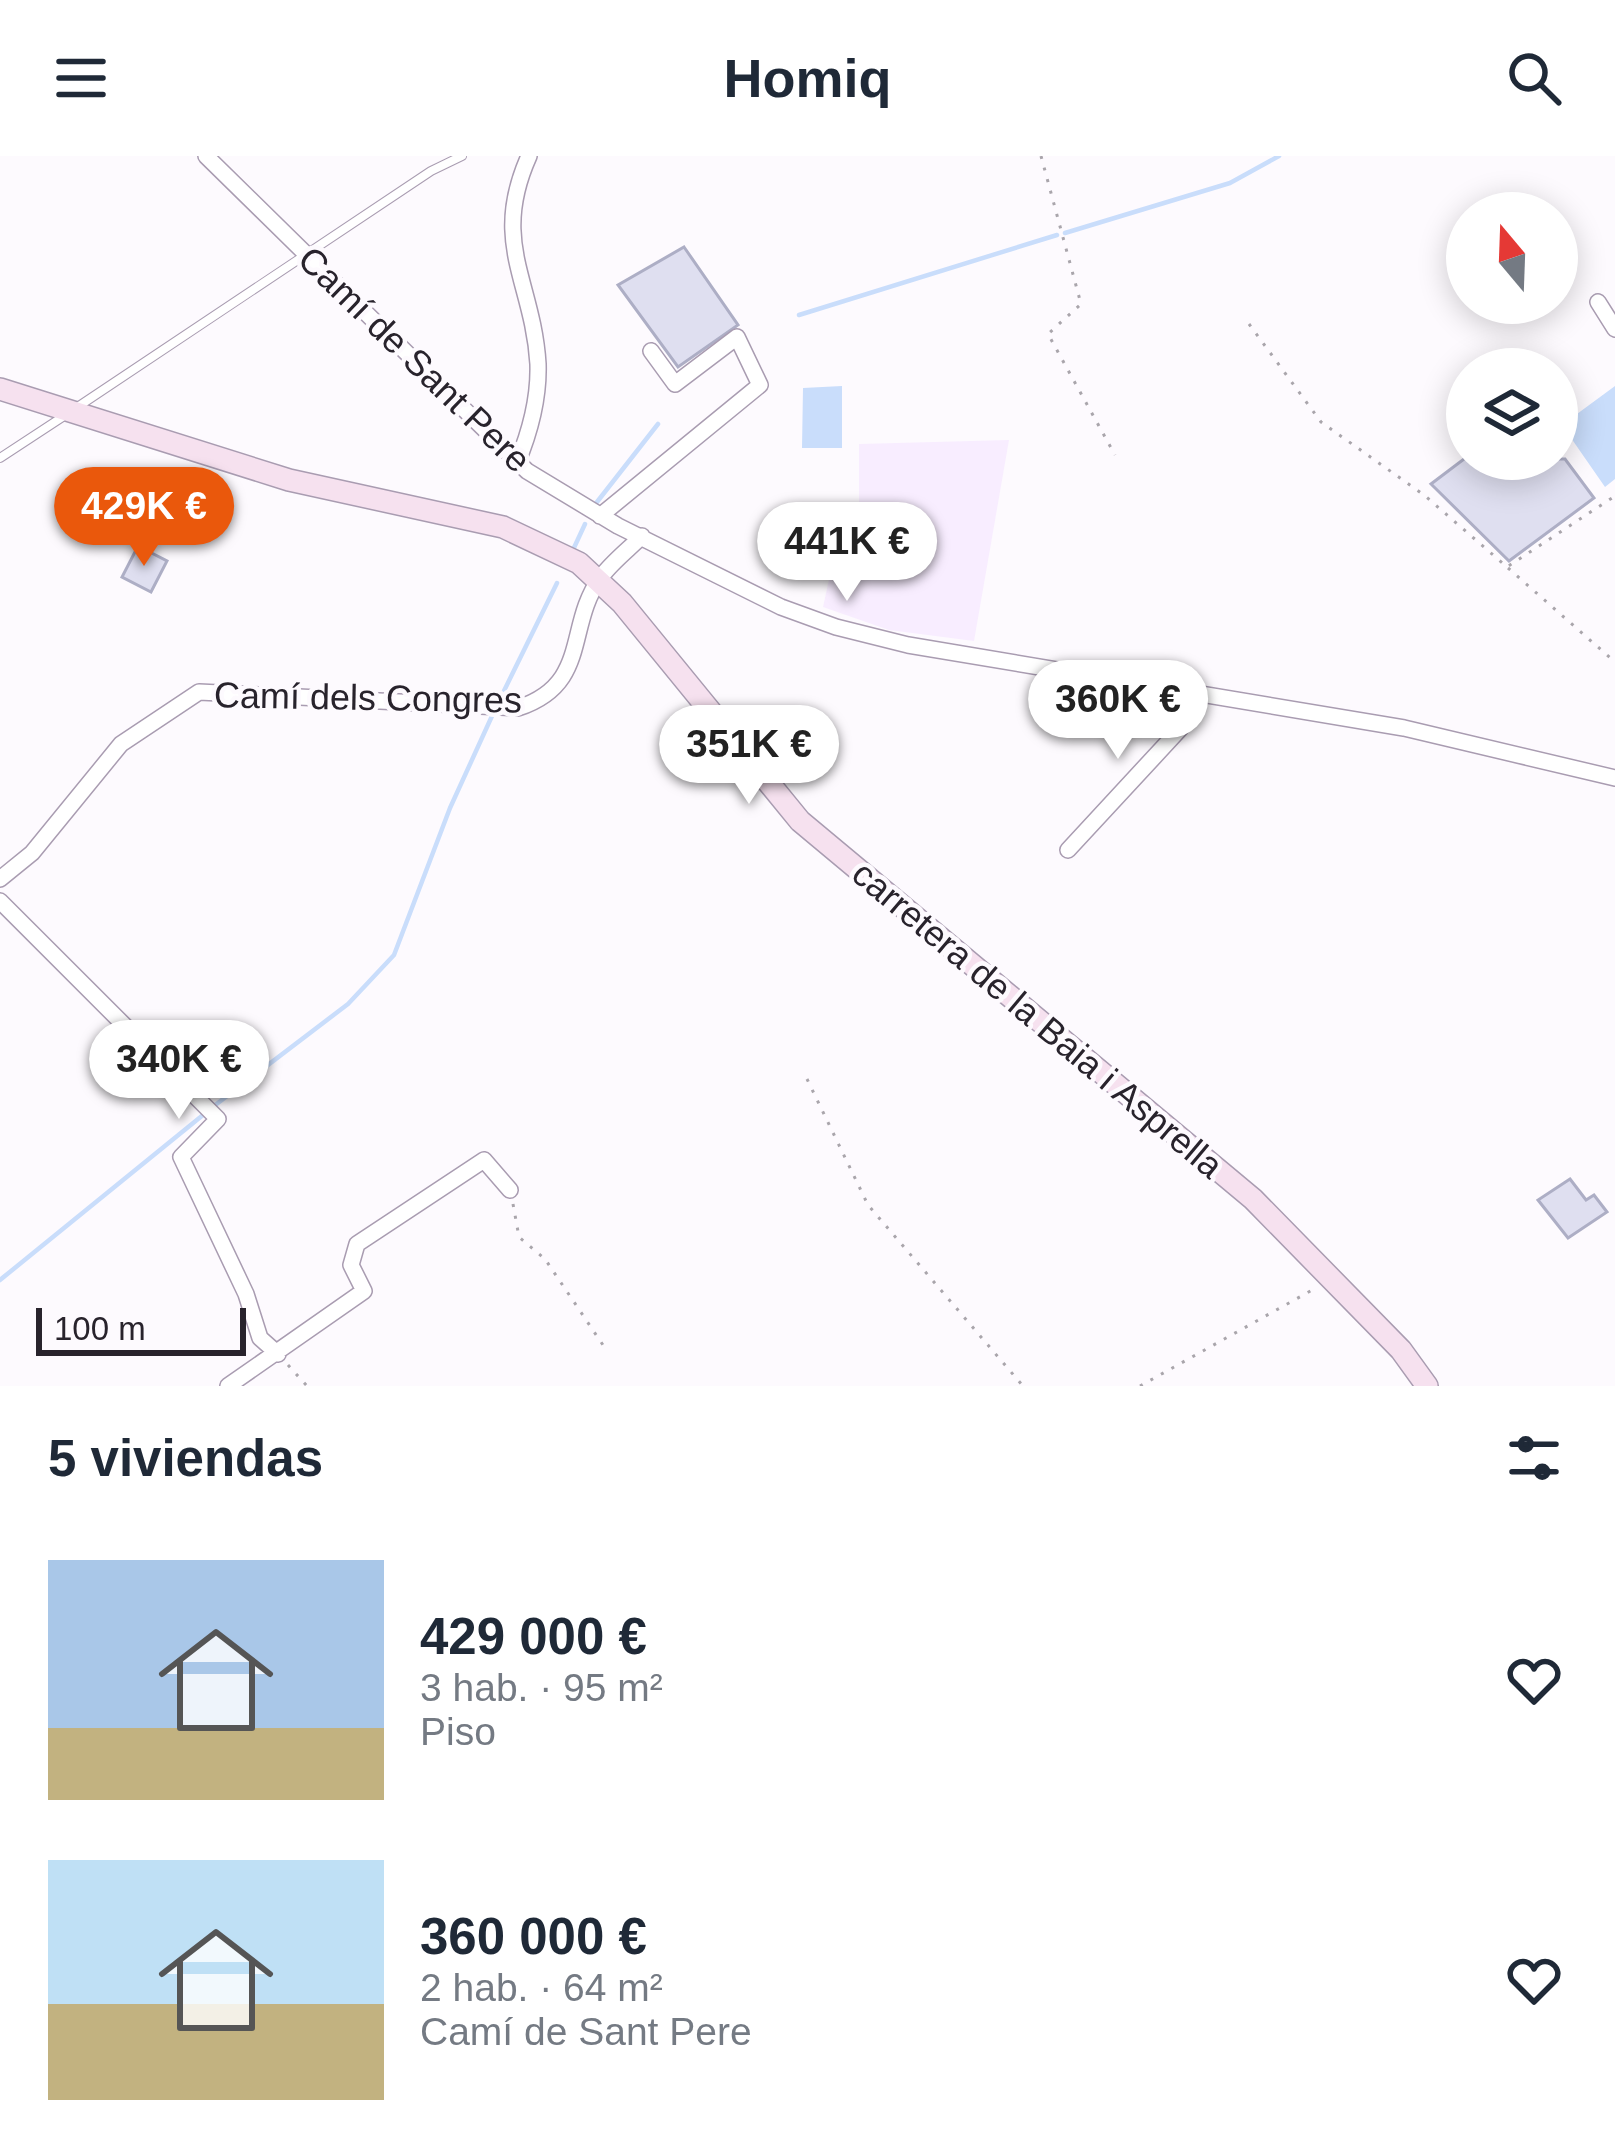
<!DOCTYPE html>
<html lang="es">
<meta charset="utf-8">
<style>
:root{--surface:#fff;--page:#f6f6f7;--text:#1f2937;--muted:#747a83;--accent:#ea580c}
body{margin:0;font-family:Helvetica,sans-serif;background:var(--page);color:var(--text);height:100vh;display:flex;flex-direction:column;font-size:45px;white-space:nowrap}
*{box-sizing:border-box;margin:0}
p{font-size:39px;color:var(--muted)}
.icon{flex:none;width:66px;height:66px;fill:none;stroke:currentColor;stroke-width:2;stroke-linecap:round;stroke-linejoin:round}
.map{position:relative;height:1230px;overflow:hidden}
.side{display:flex;flex-direction:column;background:var(--surface);flex:1}
.side>*{flex:none}
.needle{width:78px;rotate:341deg}
.fabs{position:absolute;left:1446px;top:36px;display:grid;gap:24px}
.fabs a{display:grid;place-items:center;width:132px;height:132px;border-radius:50%;background:var(--surface);box-shadow:0 6px 30px #0003;font-size:60px}
.scale{position:absolute;left:36px;bottom:30px;width:210px;box-sizing:border-box;padding-left:12px;border:6px solid #28232c;border-top:0;font-size:33px;line-height:42px;white-space:nowrap;color:#28232c;-webkit-text-stroke:9px #fdfafe;paint-order:stroke}
.price{position:absolute;translate:-50% -102px;padding:0 27px;border-radius:42px;background:#fff;color:#222;font-size:39px;line-height:78px;filter:drop-shadow(0 3px 6px #0008)}
.price::after{content:'';position:absolute;left:50%;top:72px;width:36px;height:27px;margin-left:-18px;background:inherit;clip-path:polygon(0 0,100% 0,50% 100%)}
.price.active{background:var(--accent);color:#fff}
ul{padding:0;list-style:none}
li{display:flex;align-items:center;gap:36px;height:300px;padding:0 48px}
li span{display:grid;place-items:center;flex:none;width:336px;height:240px;border-radius:0px;color:#555}
li>.icon{margin-inline-start:auto}
span .icon{width:144px;height:144px;fill:#fffc;stroke-width:1}
li b{font-size:51px}
h2{display:flex;justify-content:space-between;align-items:center;height:144px;padding:0 48px;font-size:51px}
header{display:flex;justify-content:space-between;align-items:center;height:156px;padding:0 48px;background:var(--surface);font-size:54px;font-weight:700}
.map>svg:first-child{display:block}
.built{fill:#f8edff}
.water{fill:#c9ddfb}
.lines{fill:none;stroke-linecap:round;stroke-linejoin:round}
.stream{stroke:#c9ddfb;stroke-width:4.5}
.building{fill:#dfdff0;stroke:#adaec5;stroke-width:3}
.service-casing{stroke:#a99cb1;stroke-width:10}
.minor-casing{stroke:#a99cb1;stroke-width:18}
.secondary-casing{stroke:#a99cb1;stroke-width:24}
.path{stroke:#a9a5ab;stroke-width:3;stroke-dasharray:3 9;stroke-linecap:butt}
.service{stroke:#fff;stroke-width:8}
.minor{stroke:#fff;stroke-width:15}
.secondary{stroke:#f6e1ef;stroke-width:21}
.labels{text-anchor:middle;stroke-width:9;stroke-linejoin:round;paint-order:stroke}
.street-label{font-size:36px;fill:#28232c;stroke:#fdfafe}
</style>
<header><svg class="icon" aria-label="menu" viewBox="0 0 24 24"><path d="M4 6h16M4 12h16M4 18h16"/></svg>Homiq<svg class="icon" aria-label="search" viewBox="0 0 24 24"><circle cx="10" cy="10" r="6"/><path d="M15 15l6 6"/></svg></header>
<div class="map">
<svg width="1615" height="1230" viewBox="0 0 1615 1230">
<rect width="100%" height="100%" fill="#fdfafe"/>
<path class="built" d="M1009 284 974 485 889 474 823 451 845 350 859 351V288Z"/>
<path class="water" d="M842 230V292H802L803 232Z
M1615 230V323L1605 331 1562 269Z"/>
<g class="lines">
<path class="stream" d="M1065 77 1230 27 1279 0
M799 159 1057 79
M597 346 658 268
M572 396 585 368
M499 545 557 427
M214 950 348 848 394 799 450 652 492 560
M0 1124 203 959"/>
</g>
<path class="building" d="M684 91 738 169 678 211 618 129Z
M1464 303H1565L1594 342 1509 405 1431 328Z
M138 390 167 405 151 436 122 421Z
M1570 1023 1586 1044 1594 1039 1607 1056 1568 1082 1538 1044Z"/>
<g class="lines">
<defs>
<path id="service" d="M76 252 431 15 462 0
M0 302 64 260"/>
<path id="minor" d="M206 0 527 315 618 370 781 451 836 471 908 489 1404 572 1615 622
M1598 146 1615 173
M517 307C530 276 539 242 538 208 533 125 490 87 529 0
M600 360 760 229 737 181 675 228 651 195
M1068 694 1180 573 1195 534
M0 723 32 697 121 588 199 536 518 552C591 528 565 470 601 421 612 406 629 393 642 380
M0 745 218 963 181 1001 246 1138 260 1182 278 1198
M228 1230 364 1135 351 1109 357 1088 484 1004 510 1034"/>
<path id="secondary" d="M0 233 289 324 503 371 579 407 622 447 800 665 1253 1043 1401 1194 1427 1230"/>
</defs>
<use href="#service" class="service-casing"/>
<use href="#minor" class="minor-casing"/>
<use href="#secondary" class="secondary-casing"/>
<path class="path" d="M1041 0 1081 148 1048 178 1115 299
M1249 168 1321 266 1424 339 1507 411 1615 340
M1508 412 1615 506
M807 923 868 1049 1023 1230
M513 1048 519 1081 545 1103 605 1192
M288 1209 307 1230
M1140 1230 1314 1133"/>
<use href="#service" class="service"/>
<use href="#minor" class="minor"/>
<use href="#secondary" class="secondary"/>
</g>
<g class="labels">
<g class="street-label">
<text transform="translate(415 203) rotate(44)" y="13">Camí de Sant Pere</text>
<text transform="translate(368 541) rotate(1)" y="13">Camí dels Congres</text>
<text transform="translate(1038 863) rotate(40)" y="13">carretera de la Baia i Asprella</text>
</g>
</g>
</svg>
<div class="fabs">
<a><svg class="needle" viewBox="-14 -14 28 28"><path d="M0-13l5 13h-10z" fill="#e53935"/><path d="M0 13l5-13h-10z" fill="#747a83"/></svg></a>
<a><svg class="icon" aria-label="layers" viewBox="0 0 24 24"><path d="M12 4l9 5-9 5-9-5zM3 14l9 5 9-5"/></svg></a>
</div>
<div class="scale">100 m</div>
<b class="price active" style="left:144px;top:413px">429K €</b>
<b class="price" style="left:847px;top:448px">441K €</b>
<b class="price" style="left:1118px;top:606px">360K €</b>
<b class="price" style="left:749px;top:651px">351K €</b>
<b class="price" style="left:179px;top:966px">340K €</b>
</div>
<section class="side">
<h2>5 viviendas<svg class="icon" aria-label="filters" viewBox="0 0 24 24"><path d="M4 7h16M4 17h16"/><circle cx="9" cy="7" r="2"/><circle cx="15" cy="17" r="2"/></svg></h2>
<ul>
<li><span style="background:linear-gradient(#a9c7e8 70%,#c2b280 0)"><svg class="icon" aria-label="home" viewBox="0 0 24 24"><path d="M3 11l9-7 9 7M6 9v11h12V9"/></svg></span><div><b>429 000 €</b><p>3 hab. · 95 m²</p><p>Piso</p></div><svg class="icon" aria-label="heart" viewBox="0 0 24 24"><path d="M12 20l-8-8c-3-5 5-10 8-4 3-6 11-1 8 4z"/></svg></li>
<li><span style="background:linear-gradient(#bfe0f5 60%,#c2b280 0)"><svg class="icon" aria-label="home" viewBox="0 0 24 24"><path d="M3 11l9-7 9 7M6 9v11h12V9"/></svg></span><div><b>360 000 €</b><p>2 hab. · 64 m²</p><p>Camí de Sant Pere</p></div><svg class="icon" aria-label="heart" viewBox="0 0 24 24"><path d="M12 20l-8-8c-3-5 5-10 8-4 3-6 11-1 8 4z"/></svg></li>
</ul>
</section>
